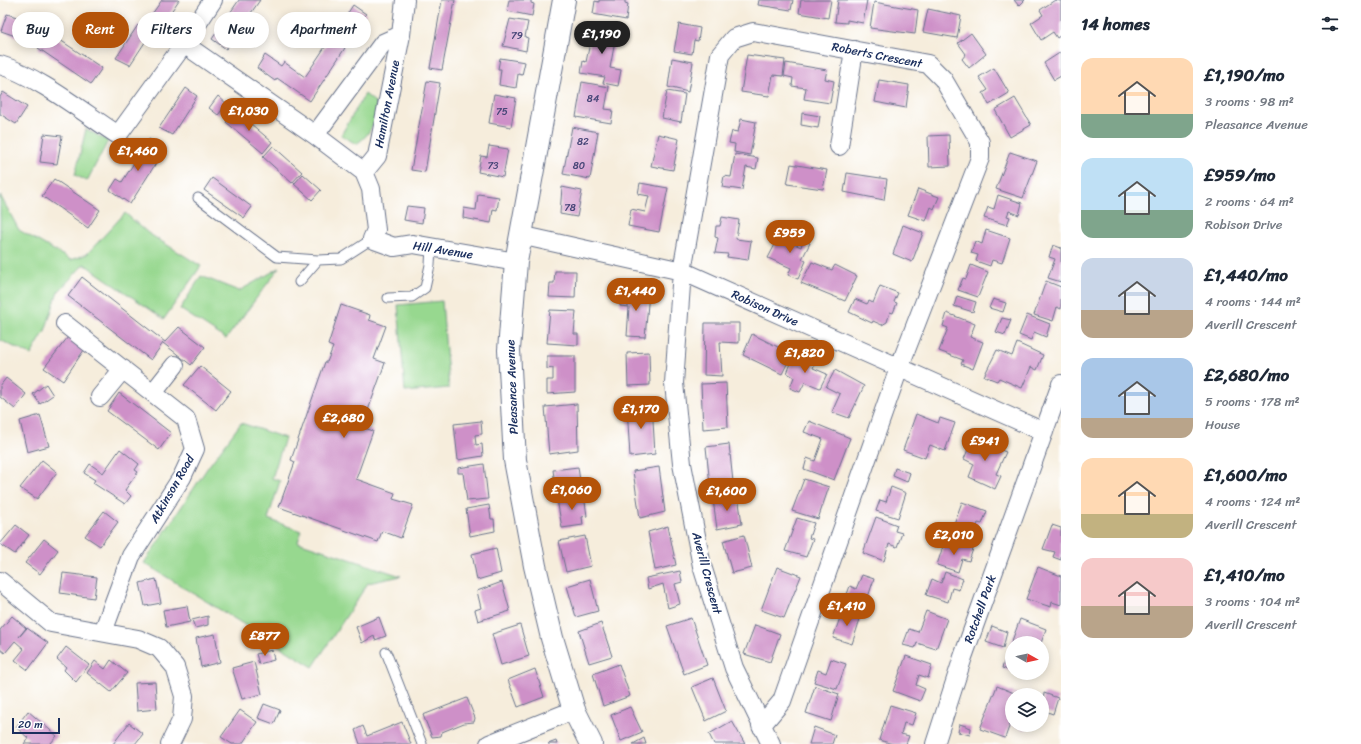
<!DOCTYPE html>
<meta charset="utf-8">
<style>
:root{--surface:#fff;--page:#f2f2f3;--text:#1f2937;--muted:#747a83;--accent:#b45309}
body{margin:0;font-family:Sriracha,sans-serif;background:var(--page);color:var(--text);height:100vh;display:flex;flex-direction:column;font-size:15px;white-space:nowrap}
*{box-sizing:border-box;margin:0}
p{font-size:13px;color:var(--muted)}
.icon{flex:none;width:22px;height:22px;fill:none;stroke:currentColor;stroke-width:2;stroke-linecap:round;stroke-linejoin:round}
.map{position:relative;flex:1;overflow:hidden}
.sheet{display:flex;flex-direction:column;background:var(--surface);width:300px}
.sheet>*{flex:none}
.top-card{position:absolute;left:12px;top:12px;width:380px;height:36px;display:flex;gap:8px}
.needle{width:26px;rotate:98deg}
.fabs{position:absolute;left:1005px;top:636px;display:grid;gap:8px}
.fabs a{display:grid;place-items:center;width:44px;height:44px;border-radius:50%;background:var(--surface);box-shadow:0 2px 10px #0003;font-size:20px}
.scale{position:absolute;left:12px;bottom:10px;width:48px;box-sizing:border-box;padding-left:4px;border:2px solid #1b2f5e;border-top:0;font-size:11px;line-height:14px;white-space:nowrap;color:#1b2f5e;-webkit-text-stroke:3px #fff;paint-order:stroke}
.price{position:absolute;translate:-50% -34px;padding:0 9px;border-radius:14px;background:var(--accent);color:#fff;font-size:13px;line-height:26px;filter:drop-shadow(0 1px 2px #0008)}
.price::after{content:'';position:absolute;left:50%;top:24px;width:12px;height:9px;margin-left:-6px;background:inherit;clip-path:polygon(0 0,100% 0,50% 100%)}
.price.on{background:#222;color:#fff}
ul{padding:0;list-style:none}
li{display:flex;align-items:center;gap:12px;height:100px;padding:0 20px}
li span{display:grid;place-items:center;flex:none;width:112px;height:80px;border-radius:12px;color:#555}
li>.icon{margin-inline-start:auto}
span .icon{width:48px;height:48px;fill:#fffc;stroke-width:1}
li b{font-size:17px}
h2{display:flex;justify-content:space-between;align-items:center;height:48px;padding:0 20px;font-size:17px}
.chip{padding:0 14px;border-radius:18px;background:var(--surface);box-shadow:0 2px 10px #0003;font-size:14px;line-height:36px}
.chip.on{background:var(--accent);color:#fff}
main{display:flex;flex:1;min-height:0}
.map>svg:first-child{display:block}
.green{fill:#97d88f;stroke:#598476}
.building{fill:#ce90c8}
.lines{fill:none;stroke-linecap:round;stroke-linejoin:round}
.service-casing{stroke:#68728a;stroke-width:11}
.minor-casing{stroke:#68728a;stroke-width:20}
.primary-casing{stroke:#68728a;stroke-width:24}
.service{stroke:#fff;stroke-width:9}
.minor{stroke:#fff;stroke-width:18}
.primary{stroke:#fff;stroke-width:22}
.labels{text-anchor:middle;stroke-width:3;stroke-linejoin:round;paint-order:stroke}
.number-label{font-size:10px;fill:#484778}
.street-label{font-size:12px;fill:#1b2f5e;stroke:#fff}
</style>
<main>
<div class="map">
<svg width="1061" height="744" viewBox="0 0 1061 744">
<rect width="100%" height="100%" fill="#fff"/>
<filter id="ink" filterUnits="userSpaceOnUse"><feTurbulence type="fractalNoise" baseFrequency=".025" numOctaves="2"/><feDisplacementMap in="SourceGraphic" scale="8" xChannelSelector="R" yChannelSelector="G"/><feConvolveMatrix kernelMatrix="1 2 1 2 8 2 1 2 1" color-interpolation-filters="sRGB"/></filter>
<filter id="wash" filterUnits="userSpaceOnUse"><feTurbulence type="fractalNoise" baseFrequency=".012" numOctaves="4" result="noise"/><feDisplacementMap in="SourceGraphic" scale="16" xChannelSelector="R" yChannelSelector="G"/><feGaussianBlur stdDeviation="0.9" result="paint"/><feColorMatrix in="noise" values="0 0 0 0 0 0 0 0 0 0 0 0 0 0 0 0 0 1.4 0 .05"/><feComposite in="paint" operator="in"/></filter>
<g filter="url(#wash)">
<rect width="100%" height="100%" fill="#f6eddc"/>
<path class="green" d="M365 94 376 103C377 120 371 135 356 144L341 135Z
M86 129 108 141 87 181 75 175Z
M0 195 19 230 71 260 87 254 125 213 148 233 201 266 164 319 84 264 58 292 45 331 31 355 0 340Z
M279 268 226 339 180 309 201 276 239 291Z
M442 301 449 388 405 392 398 305Z
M241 423 285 438 272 478 280 481 268 519 301 531 298 542 401 576 368 583 313 667 144 563 208 467Z"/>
<g id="blocks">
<path class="building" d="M162 0H179L164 22 152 14Z
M239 0H260L226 49 212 39Z
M442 0H455L442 70 430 68Z
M509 0H531V3L534 4 532 16 507 11Z
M599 0H625V3L628 4 626 20 593 14 595 1 599 2Z
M759 0H793L791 10 758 5Z
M801 0H831L828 18 799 13Z
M838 0H867L863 23 847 20V23L835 22Z
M1014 0H1025L1019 6Z
M1055 0 1061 1V35L1057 38 1053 32 1041 40 1031 23 1043 15 1040 10Z
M874 2 918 10 915 34 870 28Z
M353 5 366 14 350 39 337 30Z
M928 9 961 16 957 38 923 32Z
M7 14 33 22 27 40 1 31Z
M510 19 528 22 525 37 528 38 526 51 503 46Z
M679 24 700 28 698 41 694 40 692 54 674 51Z
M138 25 151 33 130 65 116 58Z
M590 25 617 30 610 68 621 70 618 86 603 83 605 77 581 73 583 61 586 62 591 38 587 37Z
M48 32 102 68 91 84 38 48Z
M971 33 986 54 969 68 962 59 966 54 958 43Z
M331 38 345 48 310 101 277 78 275 81 257 68 265 55 281 66 284 62 305 77Z
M1061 52V76L1054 80 1044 63Z
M747 55 785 60 783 76 773 75 769 96 741 92Z
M500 58 525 62 522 75 518 74 516 88 499 85 501 69H498Z
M672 58 693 62 688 92 668 87Z
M786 63 827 70 825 79 834 81 830 103 804 99 806 88 792 86 793 78 784 76Z
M994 68 1009 93 989 105 983 93 988 90 979 77Z
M879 80 909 85 906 108 875 102Z
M427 81 440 83 425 172 411 170Z
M582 82 609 87 605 109 613 110 611 123 576 117Z
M186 88 197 96 172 135 159 128Z
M667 91 685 94 681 122 662 118Z
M3 92 27 107 16 124 0 114V97Z
M494 94 516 98 511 127 489 123Z
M218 96 227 104 218 115 209 108Z
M1015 98 1031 125 1010 137 995 110Z
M236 111 272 142 263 153 226 122Z
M802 113 820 116 818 128 801 125Z
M741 119 756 122 750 155 734 152 735 144 729 143 732 131 738 132Z
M572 127 598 132 590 179 563 174Z
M44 134 62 136 57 164 40 162Z
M658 134 679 139 673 170 651 166Z
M949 135 950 166 929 167 928 136Z
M149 139 165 149 130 204 110 190 117 179 122 182Z
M273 146 302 172 292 183 263 157Z
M489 146 508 149 503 177 478 172 481 156 487 157Z
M1010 152 1037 161 1023 198 996 189Z
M735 154 758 158 756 169 746 167 742 190 722 187 724 176 731 177Z
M791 164 827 170 823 189 787 184Z
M847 173 887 179 884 200 844 192Z
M303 174 321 190 312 200 294 184Z
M212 178 252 207 244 218 204 190Z
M54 179 100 210 88 228 42 196Z
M640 183 668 188 659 232 628 226 631 209 645 212 649 196 638 194Z
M562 187 582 191 577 217 560 214Z
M918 189 939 197 934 209 931 207 926 221 908 215Z
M478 194 499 197 497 210 493 209 491 223 463 218 464 208 476 210Z
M998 195 1022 203 1019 215 1009 211 1007 216 1010 217 1007 225 984 218 988 207 994 209Z
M407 206 424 208 422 223 404 220Z
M722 217 739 220 736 239 751 241 748 260 727 257 728 254 715 253 718 238 715 237 716 226H720Z
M903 225 923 233 912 262 893 254Z
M986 230 1010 238 1002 263 992 260 990 266 976 261 978 255 971 253 975 241 982 244Z
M782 231 795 237 792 243 801 247 803 240 810 243 802 259 806 261 798 279 788 275 791 268 768 258Z
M1053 245 1061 248V282L1048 278 1055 259 1049 257Z
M812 262 832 270 835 265 857 276 845 301 801 283Z
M971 265 988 272 978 297 958 290 963 278 966 279Z
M555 271H576L575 298 549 297 550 283H554Z
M82 277 165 342 179 327 205 347 191 365 163 343 151 360 68 296Z
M1046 281 1061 287V309L1057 307 1053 321 1034 315Z
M880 286 898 293 894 302 897 303 893 313 890 312 887 322 882 325 873 321 872 323 849 312 855 299 867 304 869 301 873 303Z
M621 291 649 293 645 337 627 336 629 307 620 306Z
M957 296 976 302 973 312 954 306Z
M993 299 1006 303 1003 312 989 308Z
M341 305 370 315 369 320 386 326 374 359 385 363 362 427 373 431 356 479 395 493 393 499 413 505 401 538 382 531 378 542 279 507 295 462 291 460 325 362H327L333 347 328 345Z
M550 310 576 311 574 334H578V345L547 343Z
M947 313 975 324 970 337 983 342 973 369 961 364 963 360 939 351 948 328 943 326Z
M1027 315 1050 324 1046 337 1034 332 1031 340 1019 335Z
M1002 318 1011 320 1005 335 996 332Z
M705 323H739V343L720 342 722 376 704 375Z
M752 334 792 354 782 374 743 355Z
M68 337 84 350 63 381 44 368Z
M1017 343 1043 355 1037 370 1031 367 1022 388 999 378 997 381 984 376 997 350 1012 356Z
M649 352 650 385 628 386 627 353Z
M795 354 815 363 813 368 827 374 820 388 805 382 800 392 790 388 794 377 787 373Z
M547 356H575V392L547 394V380H553V368L547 369Z
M200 366 231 391 216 410 184 385Z
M835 370 864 386 849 418 832 412 840 394 826 387Z
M6 378 26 394 15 409 0 397V386Z
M726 383 728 427 703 429 701 384Z
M46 384 53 395 40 404 33 394Z
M119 393 171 433 159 450 107 411Z
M577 404 578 450 549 454 545 407Z
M652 404 655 454 630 457 627 406Z
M916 414 938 423 940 418 955 423 945 451 930 445 925 458 903 450Z
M40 415 49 446 27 452 20 421Z
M481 421 482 434 475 435 476 445 482 444 483 456 458 460 454 424Z
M809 421 850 438 834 480 804 469 807 458 815 461 823 439 804 432Z
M975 433 985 438 984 443 1006 452 996 474 1001 476 995 489 969 477 974 464 964 459Z
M729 444 733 482 710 485 706 447Z
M120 449 139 464 135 470 138 472 125 490 131 496 125 504 93 483 95 480 84 473 90 464 103 473Z
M42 460 57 472 37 499 20 488Z
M484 464 488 499 467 501 463 473H458V468Z
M578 467 581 488 556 491 553 470Z
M659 467 665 512 640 518 633 471Z
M895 468 910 473 907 482 893 476Z
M804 479 829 487 818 519 792 511Z
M891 487 906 493 898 518 876 511 880 500 886 502Z
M584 495 587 516 582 517 583 525 562 528 557 499Z
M738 495 742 524 717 529 713 499Z
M962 502 987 511 982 524 978 523 973 536 952 529Z
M489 505 491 519H494L495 531 470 536 466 509Z
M104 511 118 522 100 546 85 536Z
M876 517 897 525 895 531 902 533 897 547 889 544 884 561 863 553Z
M797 518 814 523 809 538 813 539 806 557 785 551Z
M16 525 29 535 15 554 0 544Z
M1052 525 1061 528V560L1053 557 1055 552 1043 549Z
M668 526 676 565 655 570 648 532Z
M744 535 752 568 732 573 723 541Z
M585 536 591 566 566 572 559 541Z
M44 539 58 550 40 574 25 563Z
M945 540 973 549 969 561 962 559 958 572 937 565Z
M496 548 501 573 477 580 472 554Z
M777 567 801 576 784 618 761 610Z
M1038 567 1061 576V605L1052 602 1051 607 1026 599Z
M680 571 682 582 675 584 680 604 668 608 663 584 648 589 646 578Z
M945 572 963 579 959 590 952 588 948 602 926 595 932 579 941 583Z
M63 573 97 577 94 598 60 593Z
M862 575 874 579 866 603 846 597 850 586 856 589Z
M156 579 161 603 145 606 140 583Z
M590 579 598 611 576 617 567 586Z
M502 582 510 611 478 621 475 610 481 608 477 591Z
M187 606 190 622 166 627 163 610Z
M843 609 861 616 852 644 833 638Z
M926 611 947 619 936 649 917 643 915 648 903 645 909 629 918 632Z
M12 616 26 628 19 637 27 628 48 643 28 670 15 660 24 649 15 641 5 653 0 649V630Z
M208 616V625L195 628 192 620Z
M379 617 386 636 375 640 374 636 362 643 356 627Z
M691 618 707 665 684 674 667 626Z
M1020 619 1046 629 1041 643H1012V671L1002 668Z
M601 623 612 656 589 663 579 631Z
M520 625 529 656 501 665 492 634Z
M755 625 780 634 770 662 744 654Z
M992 626 1007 632 1003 648 986 642Z
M215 634 220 662 201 667 196 638Z
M66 647 89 665 76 682 64 670 66 667 57 659Z
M272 650 274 660 259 664 256 654Z
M906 656 932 665 928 678 919 675 916 685 925 689 920 701 893 691Z
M831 659 846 664 837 689 814 682 818 670 826 673Z
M111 660 127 673 111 692 87 673 95 661 105 669Z
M254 662 262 694 242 699 232 668Z
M619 664 630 696 603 706 593 674Z
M535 669 544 697 518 707 508 680Z
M1019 673H1037L1036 676Z
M713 678 726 711 706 721 692 687Z
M155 682 157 709 137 711 135 683Z
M815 686 839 694 831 721 806 713Z
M997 686 1019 695H1012V725L1010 724 1005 738 980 729Z
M1044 693 1058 698 1053 714 1042 710Z
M467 698 475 718 474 722 464 723 442 732 441 736 432 737 423 715Z
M264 704 280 710 274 724 258 718Z
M890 705 916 713 912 725 904 723 901 734 909 736 906 744H893L879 740Z
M630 707 642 732 621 741 611 715Z
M240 710 257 722 242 744H232L221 737Z
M28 711 57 736 50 744H24L28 738 16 727Z
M732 721 745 744H714L709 734Z
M402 722 411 744H360L355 730 363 726 367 736Z
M129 723 143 734 135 744H113Z
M960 724 971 728 970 735 958 732Z
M1012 725H1028L1026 730Z
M814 727 835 735 832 744H809Z
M644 738 646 744H633Z
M556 741 557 744H548Z"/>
</g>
</g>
<g filter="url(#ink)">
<use href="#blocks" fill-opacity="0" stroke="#68728a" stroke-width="1"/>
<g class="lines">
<defs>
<path id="service" d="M198 198 277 257 318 260
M299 282 318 260 341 259 372 239
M388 298 412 297 425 288 430 265 431 247
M386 652 422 744"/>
<path id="minor" d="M184 44 315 135 364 172 371 189 376 230 372 239 394 247 413 244 516 262
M0 65C38 76 84 113 118 135L184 44 213 0
M315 135 383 43 401 35
M839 146 854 50
M364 172 377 156 401 35 405 0
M520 235 682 271 1044 432
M65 324 186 419 195 449 182 477 131 556 103 632
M153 393 175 365
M100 397 123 369
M0 581 51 623 138 639 159 648 175 667 184 696 182 719 170 744
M761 726 782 701 899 368 980 158V142L943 79 928 64 753 32 734 38 720 55 682 271 674 383 682 464 702 566 734 668 771 744
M489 744 574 710
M935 744 963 657 1061 384"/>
<path id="primary" d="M564 0 516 262 509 350 515 460 535 566 552 638 574 710 591 744"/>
</defs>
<use href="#service" class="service-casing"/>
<use href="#minor" class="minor-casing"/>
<use href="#primary" class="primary-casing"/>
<use href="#service" class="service"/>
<use href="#minor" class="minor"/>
<use href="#primary" class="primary"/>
</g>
</g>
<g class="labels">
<g class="number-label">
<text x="517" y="39">79</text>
<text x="593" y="102">84</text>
<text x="502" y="115">75</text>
<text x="583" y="145">82</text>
<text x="493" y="169">73</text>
<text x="579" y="169">80</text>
<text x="570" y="211">78</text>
</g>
<g class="street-label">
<text transform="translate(877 55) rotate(11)" y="4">Roberts Crescent</text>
<text transform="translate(387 104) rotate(-79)" y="4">Hamilton Avenue</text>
<text transform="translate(443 250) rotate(9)" y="4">Hill Avenue</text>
<text transform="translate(765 308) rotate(24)" y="4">Robison Drive</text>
<text transform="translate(512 387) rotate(-92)" y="4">Pleasance Avenue</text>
<text transform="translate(172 489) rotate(-60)" y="4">Atkinson Road</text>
<text transform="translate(707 573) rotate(75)" y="4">Averill Crescent</text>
<text transform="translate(980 609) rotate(-70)" y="4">Rotchell Park</text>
</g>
</g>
</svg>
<div class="fabs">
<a><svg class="needle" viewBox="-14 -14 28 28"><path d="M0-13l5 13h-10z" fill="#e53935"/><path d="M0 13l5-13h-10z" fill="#747a83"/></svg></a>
<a><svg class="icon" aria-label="layers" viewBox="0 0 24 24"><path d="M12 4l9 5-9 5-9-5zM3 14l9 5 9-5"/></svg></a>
</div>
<div class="scale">20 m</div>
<b class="price on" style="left:602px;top:55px">£1,190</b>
<b class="price" style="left:249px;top:132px">£1,030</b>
<b class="price" style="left:138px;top:172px">£1,460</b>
<b class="price" style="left:790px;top:254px">£959</b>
<b class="price" style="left:636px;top:312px">£1,440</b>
<b class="price" style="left:805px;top:374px">£1,820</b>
<b class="price" style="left:641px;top:430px">£1,170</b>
<b class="price" style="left:344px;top:439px">£2,680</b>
<b class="price" style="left:985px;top:462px">£941</b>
<b class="price" style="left:572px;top:511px">£1,060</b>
<b class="price" style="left:727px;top:512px">£1,600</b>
<b class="price" style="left:954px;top:556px">£2,010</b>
<b class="price" style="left:847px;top:627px">£1,410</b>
<b class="price" style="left:265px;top:657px">£877</b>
<div class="top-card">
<a class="chip">Buy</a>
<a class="chip on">Rent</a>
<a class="chip">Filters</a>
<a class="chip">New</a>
<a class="chip">Apartment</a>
</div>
</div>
<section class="sheet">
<h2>14 homes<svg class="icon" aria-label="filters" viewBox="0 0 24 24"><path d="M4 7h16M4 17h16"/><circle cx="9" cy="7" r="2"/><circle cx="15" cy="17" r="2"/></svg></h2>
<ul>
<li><span style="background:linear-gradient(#ffd9b3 70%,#7fa58c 0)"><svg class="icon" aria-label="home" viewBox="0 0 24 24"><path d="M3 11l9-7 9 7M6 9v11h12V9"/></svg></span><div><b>£1,190/mo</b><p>3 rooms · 98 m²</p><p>Pleasance Avenue</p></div></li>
<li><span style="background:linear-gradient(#bfe0f5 65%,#7fa58c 0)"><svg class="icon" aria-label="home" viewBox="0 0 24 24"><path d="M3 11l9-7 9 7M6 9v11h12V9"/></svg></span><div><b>£959/mo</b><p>2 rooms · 64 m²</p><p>Robison Drive</p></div></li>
<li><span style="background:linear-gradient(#c9d6e8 65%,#b9a48a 0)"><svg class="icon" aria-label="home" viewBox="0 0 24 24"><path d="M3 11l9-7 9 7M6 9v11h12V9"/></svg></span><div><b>£1,440/mo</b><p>4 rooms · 144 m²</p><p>Averill Crescent</p></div></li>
<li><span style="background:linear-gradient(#a9c7e8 75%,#b9a48a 0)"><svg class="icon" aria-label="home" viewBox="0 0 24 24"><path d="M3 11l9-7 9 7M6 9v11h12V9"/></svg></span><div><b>£2,680/mo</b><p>5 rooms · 178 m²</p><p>House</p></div></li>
<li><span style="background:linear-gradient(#ffd9b3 70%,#c2b280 0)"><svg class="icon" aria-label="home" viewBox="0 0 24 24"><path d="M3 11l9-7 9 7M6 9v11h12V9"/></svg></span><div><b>£1,600/mo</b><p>4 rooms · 124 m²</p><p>Averill Crescent</p></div></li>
<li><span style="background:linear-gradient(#f6c9c9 60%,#b9a48a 0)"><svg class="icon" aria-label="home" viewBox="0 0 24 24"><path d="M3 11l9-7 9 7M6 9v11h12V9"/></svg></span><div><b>£1,410/mo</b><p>3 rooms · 104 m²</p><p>Averill Crescent</p></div></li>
</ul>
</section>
</main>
